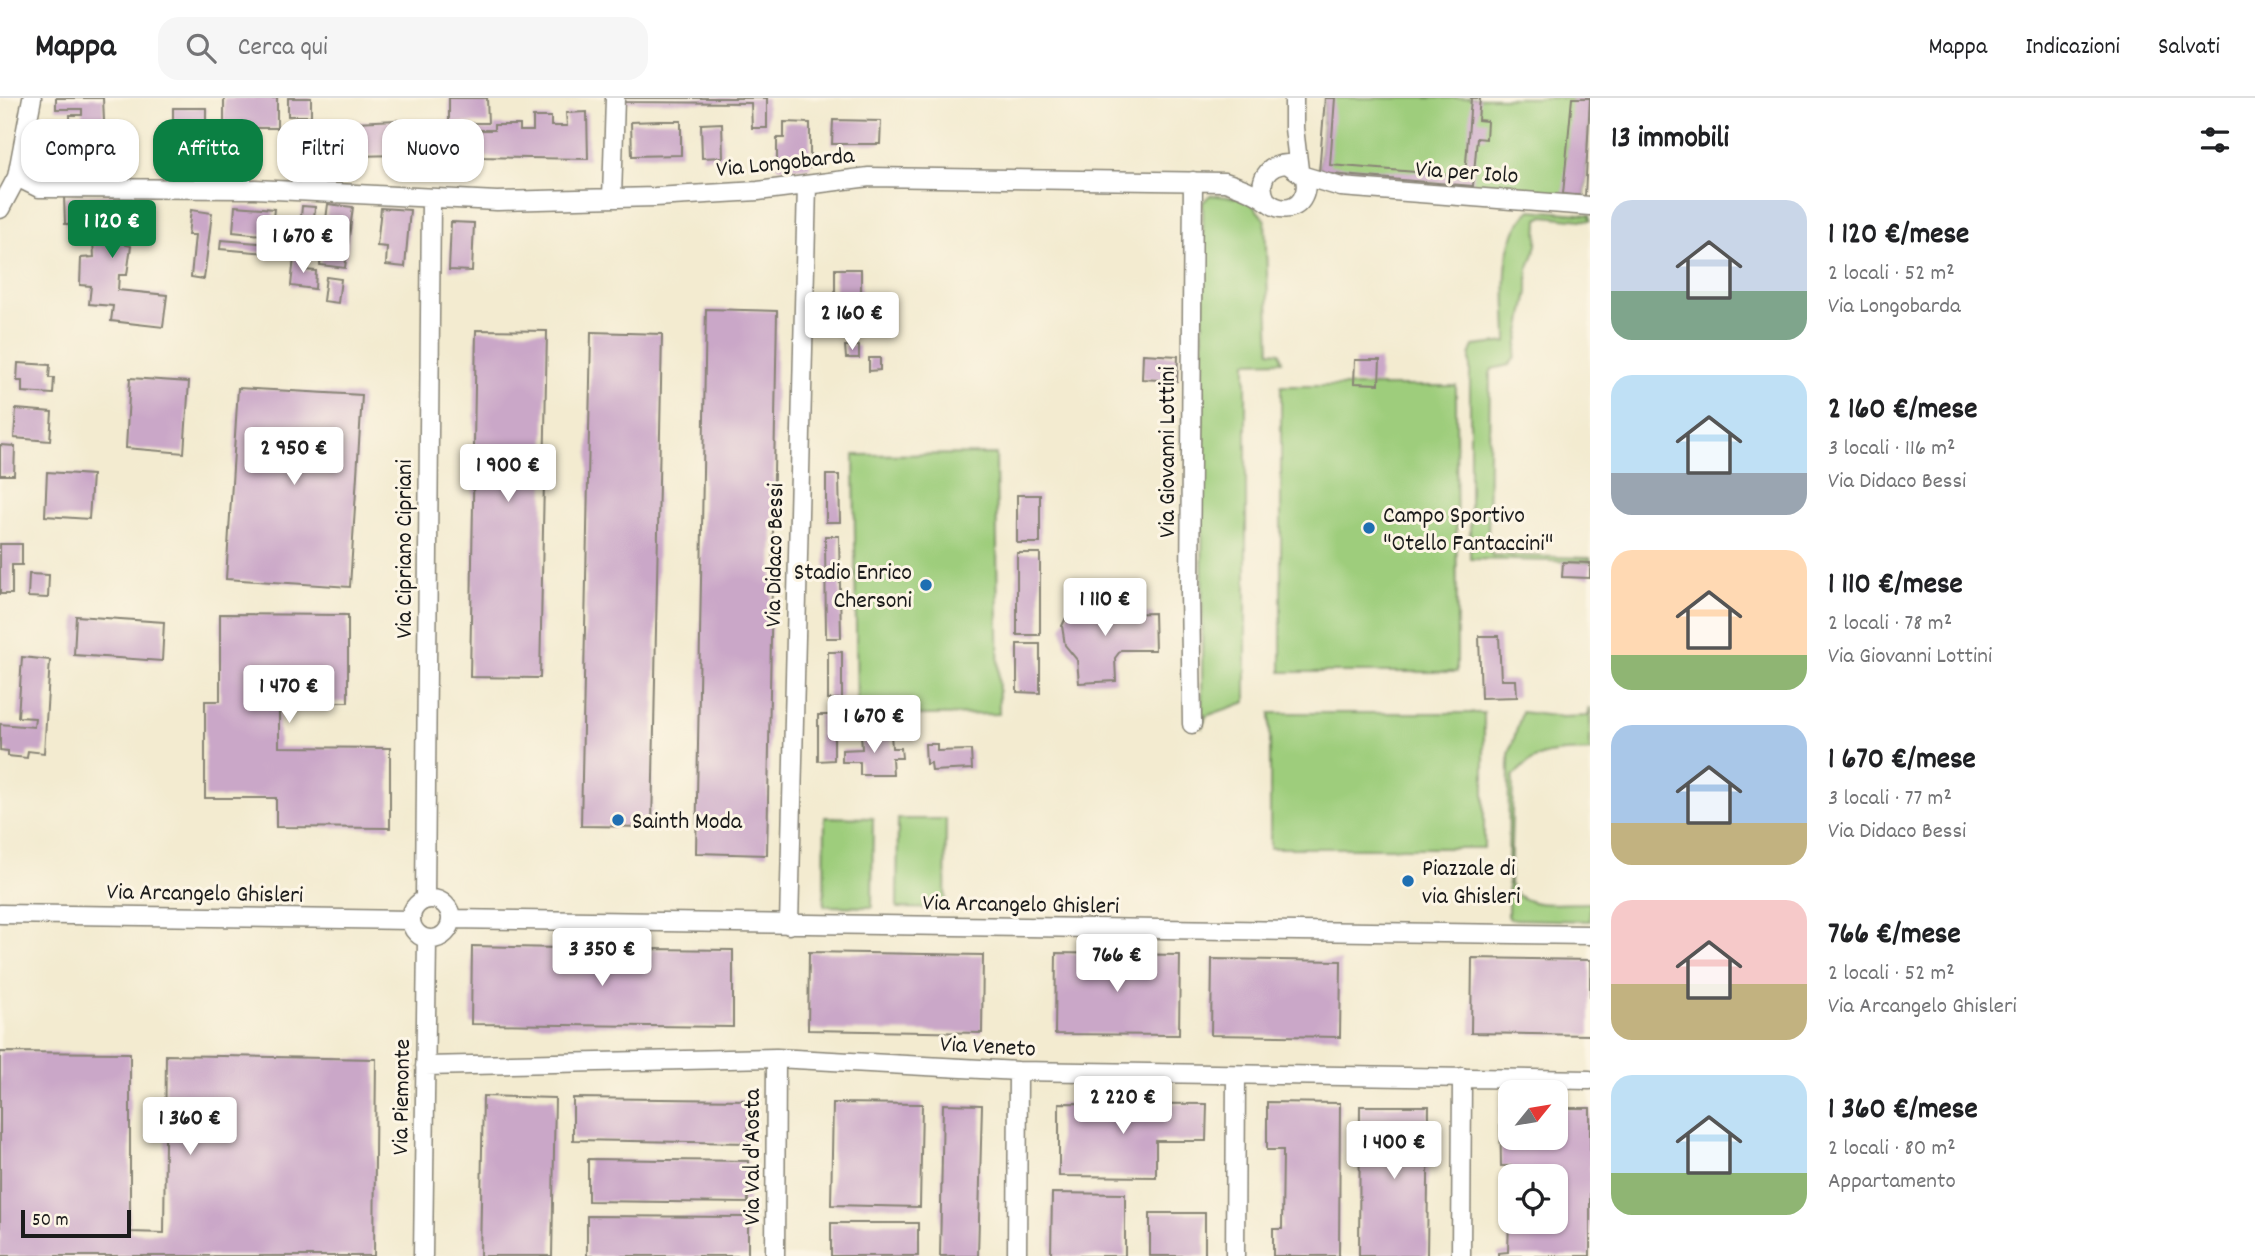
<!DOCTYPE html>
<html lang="it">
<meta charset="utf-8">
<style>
:root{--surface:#fff;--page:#f6f6f6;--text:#202124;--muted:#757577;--line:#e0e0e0;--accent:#0b8043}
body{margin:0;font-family:Dekko,sans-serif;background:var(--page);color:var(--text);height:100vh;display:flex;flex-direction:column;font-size:26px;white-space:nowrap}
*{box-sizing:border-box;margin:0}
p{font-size:23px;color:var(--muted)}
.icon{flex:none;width:38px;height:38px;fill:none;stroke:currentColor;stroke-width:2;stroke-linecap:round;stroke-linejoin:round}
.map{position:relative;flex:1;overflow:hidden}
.details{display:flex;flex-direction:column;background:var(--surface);width:665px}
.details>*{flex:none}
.top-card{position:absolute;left:21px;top:21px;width:665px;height:63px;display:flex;gap:14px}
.needle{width:46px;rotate:60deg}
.controls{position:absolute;left:1498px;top:982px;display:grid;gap:14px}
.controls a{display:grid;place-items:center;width:70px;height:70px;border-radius:14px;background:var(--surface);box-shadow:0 2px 5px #0004;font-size:35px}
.scale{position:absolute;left:21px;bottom:18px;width:110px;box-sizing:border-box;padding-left:7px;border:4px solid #1c1c1c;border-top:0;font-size:19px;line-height:24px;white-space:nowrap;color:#1c1c1c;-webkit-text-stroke:5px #fcf5e5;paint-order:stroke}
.price{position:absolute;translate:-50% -60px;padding:0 16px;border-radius:7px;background:#fff;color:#222;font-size:23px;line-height:46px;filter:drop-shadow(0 2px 4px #0008)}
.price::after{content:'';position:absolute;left:50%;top:42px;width:21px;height:16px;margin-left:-10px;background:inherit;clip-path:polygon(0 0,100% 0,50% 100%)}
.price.on{background:var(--accent);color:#fff}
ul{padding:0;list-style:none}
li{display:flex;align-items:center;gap:21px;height:175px;padding:0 21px}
li span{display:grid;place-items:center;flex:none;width:196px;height:140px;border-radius:21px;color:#555}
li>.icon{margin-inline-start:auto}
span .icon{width:84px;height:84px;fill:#fffc;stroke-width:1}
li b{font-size:30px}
h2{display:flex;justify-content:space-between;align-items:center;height:84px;padding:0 21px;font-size:30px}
.tag{padding:0 24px;border-radius:21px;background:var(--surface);box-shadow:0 2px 5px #0004;font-size:24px;line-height:63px}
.tag.on{background:var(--accent);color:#fff}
header{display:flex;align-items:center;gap:42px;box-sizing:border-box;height:98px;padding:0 35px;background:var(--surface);border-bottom:2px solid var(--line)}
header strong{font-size:33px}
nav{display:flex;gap:38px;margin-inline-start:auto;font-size:24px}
.search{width:490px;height:63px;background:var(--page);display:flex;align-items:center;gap:18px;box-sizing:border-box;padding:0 24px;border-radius:21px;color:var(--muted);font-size:26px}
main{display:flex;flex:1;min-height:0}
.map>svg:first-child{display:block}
.green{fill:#9ecd7c;stroke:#5d744c;stroke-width:2}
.building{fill:#caa7c8}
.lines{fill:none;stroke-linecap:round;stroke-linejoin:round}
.minor-casing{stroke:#888476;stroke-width:21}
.minor{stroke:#fff;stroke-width:18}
.poi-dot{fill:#1f6fb2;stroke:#fcf5e5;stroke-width:2.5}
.labels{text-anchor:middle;stroke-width:6;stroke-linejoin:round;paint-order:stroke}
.street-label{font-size:24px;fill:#1c1c1c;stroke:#fcf5e5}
.poi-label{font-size:24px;fill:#1c1c1c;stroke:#fcf5e5;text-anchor:start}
</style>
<header>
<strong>Mappa</strong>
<div class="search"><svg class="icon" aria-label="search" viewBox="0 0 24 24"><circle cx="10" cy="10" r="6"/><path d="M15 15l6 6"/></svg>Cerca qui</div>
<nav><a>Mappa</a><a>Indicazioni</a><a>Salvati</a></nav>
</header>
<main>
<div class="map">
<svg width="1590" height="1158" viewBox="0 0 1590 1158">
<rect width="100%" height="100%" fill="#fcf5e5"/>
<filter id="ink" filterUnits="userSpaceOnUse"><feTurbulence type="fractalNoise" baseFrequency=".0143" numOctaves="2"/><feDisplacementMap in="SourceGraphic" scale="14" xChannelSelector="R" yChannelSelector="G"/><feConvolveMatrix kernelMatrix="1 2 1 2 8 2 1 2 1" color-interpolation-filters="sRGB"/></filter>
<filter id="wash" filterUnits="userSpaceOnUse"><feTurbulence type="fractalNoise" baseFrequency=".00686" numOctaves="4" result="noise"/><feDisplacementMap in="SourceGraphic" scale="28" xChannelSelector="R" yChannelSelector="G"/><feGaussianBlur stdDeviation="1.57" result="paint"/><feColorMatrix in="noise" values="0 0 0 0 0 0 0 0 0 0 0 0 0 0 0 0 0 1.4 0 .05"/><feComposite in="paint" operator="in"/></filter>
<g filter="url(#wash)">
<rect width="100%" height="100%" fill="#f3ebd0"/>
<path class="green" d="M1325 0H1590L1585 98 1319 75Z
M1210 97 1248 101 1265 122 1270 253 1280 254 1282 263 1246 264V604L1206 618 1202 631 1203 104Z
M1531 112 1590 117V123L1544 118 1538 121 1537 147 1528 172V194L1515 260 1509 267 1492 271 1490 276 1488 444 1492 457 1590 460V464L1470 461V257L1474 248 1507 244C1507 201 1496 143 1531 112Z
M1281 288H1456L1457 574H1281Z
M996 356 999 616 857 618 854 357Z
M1590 609V653C1557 655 1536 651 1513 679L1510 785C1519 814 1565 804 1590 805V823L1510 821 1508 818 1509 657 1522 614 1562 619 1588 618Z
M1270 615H1484V750H1270Z
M825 719 873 720 872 809 824 808Z
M898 721H946L945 811 897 810Z"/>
<g id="blocks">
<path class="building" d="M56 0H103L105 46 71 48 70 17H82V11H56Z
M224 0H277V30H224Z
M288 0H311V18H288Z
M449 0H487L488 25H449Z
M624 0H767V30H752L751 5 624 4Z
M1325 0H1335L1330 67 1465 78 1471 0H1480L1478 22 1487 23 1486 41 1477 40 1473 88 1319 75Z
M1572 0H1590L1585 98 1563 96Z
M173 10H206V34H194V58L173 59Z
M587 14 588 61 478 59V32H494V27H520V33H533V19H551V28H567L566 15Z
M397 22 399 57 356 58 355 24Z
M833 22 881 23 880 46H832Z
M660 23H681V57L632 58 631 24Z
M784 24 810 25V70H777V40H784Z
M722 25 723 59 702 60 701 26Z
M428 28H442V62H428Z
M124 97 126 147 131 148 127 177H119L118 192 167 197 163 229 111 223 113 208 89 206 91 188 80 187 81 160 94 159 92 126H65L64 98Z
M328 106 353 109 345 170 320 167Z
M235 108 274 111 271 138 233 134Z
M302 108 315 109 313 132 300 130Z
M381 110 410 112 405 169 386 167 387 149 377 148Z
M191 112 212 115 204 181 191 179 195 137H188Z
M451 124 474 125 472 173 449 172Z
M221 142 269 146 268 155 220 151Z
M294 159 306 160 304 172 316 173 315 191 291 188Z
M835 171H861V231H835Z
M326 179 341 181 338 205 323 203Z
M706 211 777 213 767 757 696 755Z
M476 232 547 233 540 580 470 579Z
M591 234 662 236 652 729 581 728Z
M845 248H859V260H846Z
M1143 256 1178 258 1177 283 1142 281Z
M869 260H880V272L869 273Z
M1355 262H1380L1379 286 1354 285Z
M18 265 50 267 49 280H54L53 296 22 294V283H17Z
M130 280 189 284 184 355 126 350Z
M238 290 362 297 350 489 226 481Z
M16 311 52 314 50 343 14 340Z
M0 347 15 348 14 377H0Z
M47 374 92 377 89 421 45 418Z
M826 377H839L840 424H826Z
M1017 397H1040V445H1017Z
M825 438H839L841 540H826Z
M0 446H22V467H12V496H0Z
M1017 455H1040V537H1017Z
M1563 464 1590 465V480L1562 479Z
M29 476 49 477 48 500 28 499Z
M1097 501 1115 508 1121 516 1154 515 1155 552H1121L1115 560 1116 583 1079 585 1077 562 1065 547 1062 528 1070 511 1087 502Z
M220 516 348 517V604H279V649L390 650V730L276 729V700H205V603H220Z
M76 518 164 524 162 563 74 557Z
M1479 538H1499L1501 582H1516L1517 599 1481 600Z
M1017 546H1040V595L1017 594Z
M828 554H842V601H828Z
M22 559 50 562 44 655 28 653 27 660 8 658V653L0 652V626L34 629 35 620 18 619Z
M818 617H834V662L818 663Z
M861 636H891L892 650H901L902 660H892L893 677H860V664H842V652L862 651Z
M925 646H937V653L971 652 972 671 932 673 931 665 926 666Z
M472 848 559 850V857L651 858V851L733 852V929L471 926Z
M809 854 983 857 982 935 808 932Z
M1056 855 1180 857 1179 937 1055 936Z
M1472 860 1590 862V937L1471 935Z
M1212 861 1341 863 1340 939 1211 937Z
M0 954 130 955V1134L164 1135 166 957 376 961 374 1158H0Z
M483 998 555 1000 552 1158H480Z
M573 1000 749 1002 748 1045 573 1042Z
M1267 1004 1340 1005 1339 1158H1273V1131H1282L1283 1052H1267Z
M833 1005 922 1006 920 1109 831 1107Z
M1059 1005 1207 1006 1206 1043H1156V1079L1059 1078Z
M943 1006 982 1007 978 1158H940Z
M1360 1008H1429L1427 1158H1359Z
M1500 1009H1510V1040H1556V1010H1590V1158H1498V1155L1508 1154 1509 1124H1556V1078H1510L1511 1068H1501Z
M588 1061 748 1063V1105L588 1103Z
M1052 1095 1125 1096V1158H1051Z
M1150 1115H1205V1158H1150Z
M587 1118 748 1119V1158H587Z
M831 1125H918V1158H831Z"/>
</g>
</g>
<g filter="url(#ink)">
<use href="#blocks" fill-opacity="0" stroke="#888476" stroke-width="2"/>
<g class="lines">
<defs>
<path id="minor" d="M1294 0V30L1299 72
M1304 78 1341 89 1590 108
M17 79 39 90 255 91 497 103 655 99 758 93 869 79 1225 84C1238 88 1250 93 1261 99 1268 103 1272 109 1280 110 1300 114 1310 94 1304 78L1287 66C1266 67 1257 84 1266 102
M612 100 615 0
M0 111 17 79 32 0
M1192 626 1190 493 1193 83
M411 821a20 20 0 1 1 40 0a20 20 0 1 1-40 0Z
M425 801 431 102
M0 816 410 822
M451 821 1590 837
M789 827 807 87
M425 968 776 960 1018 973 1590 982
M423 1158 427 841
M775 1158 776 960
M1017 1158 1018 973
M1235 1158 1236 977
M1461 1158 1462 979"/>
</defs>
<use href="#minor" class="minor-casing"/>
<use href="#minor" class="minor"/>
</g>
</g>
<g class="poi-dot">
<circle cx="1369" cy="430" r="7"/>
<circle cx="926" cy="487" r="7"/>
<circle cx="618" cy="722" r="7"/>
<circle cx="1408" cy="783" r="7"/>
</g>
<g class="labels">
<g class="street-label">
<text transform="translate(785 63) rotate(-6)" y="8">Via Longobarda</text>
<text transform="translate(1467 73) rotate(4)" y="8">Via per Iolo</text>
<text transform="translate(1166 354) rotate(-90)" y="8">Via Giovanni Lottini</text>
<text transform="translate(403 451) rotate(-90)" y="8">Via Cipriano Cipriani</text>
<text transform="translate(773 457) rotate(-89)" y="8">Via Didaco Bessi</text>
<text transform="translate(205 794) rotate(1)" y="8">Via Arcangelo Ghisleri</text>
<text transform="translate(1021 805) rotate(1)" y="8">Via Arcangelo Ghisleri</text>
<text transform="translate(988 947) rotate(3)" y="8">Via Veneto</text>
<text transform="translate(400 999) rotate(-89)" y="8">Via Piemonte</text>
<text transform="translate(751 1059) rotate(-90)" y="8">Via Val d'Aosta</text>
</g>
<g class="poi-label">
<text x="1383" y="424">Campo Sportivo<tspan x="1383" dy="28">"Otello Fantaccini"</tspan></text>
<text x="912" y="481" text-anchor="end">Stadio Enrico<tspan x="912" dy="28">Chersoni</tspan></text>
<text x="632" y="730">Sainth Moda</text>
<text x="1422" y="777">Piazzale di<tspan x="1422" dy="28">via Ghisleri</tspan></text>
</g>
</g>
</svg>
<div class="controls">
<a><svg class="needle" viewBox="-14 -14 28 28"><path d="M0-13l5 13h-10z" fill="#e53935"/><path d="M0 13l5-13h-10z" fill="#757577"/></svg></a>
<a><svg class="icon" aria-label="locate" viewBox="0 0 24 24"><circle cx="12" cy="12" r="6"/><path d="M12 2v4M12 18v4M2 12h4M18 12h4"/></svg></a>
</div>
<div class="scale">50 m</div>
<b class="price on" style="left:112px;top:162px">1 120 €</b>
<b class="price" style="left:303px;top:177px">1 670 €</b>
<b class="price" style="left:852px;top:254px">2 160 €</b>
<b class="price" style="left:294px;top:389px">2 950 €</b>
<b class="price" style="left:508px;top:406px">1 900 €</b>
<b class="price" style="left:1105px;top:540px">1 110 €</b>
<b class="price" style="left:289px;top:627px">1 470 €</b>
<b class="price" style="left:874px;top:657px">1 670 €</b>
<b class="price" style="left:602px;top:890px">3 350 €</b>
<b class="price" style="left:1117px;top:896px">766 €</b>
<b class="price" style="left:1123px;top:1038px">2 220 €</b>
<b class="price" style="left:190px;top:1059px">1 360 €</b>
<b class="price" style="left:1394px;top:1083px">1 400 €</b>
<div class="top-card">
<a class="tag">Compra</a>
<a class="tag on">Affitta</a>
<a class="tag">Filtri</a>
<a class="tag">Nuovo</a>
</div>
</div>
<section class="details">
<h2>13 immobili<svg class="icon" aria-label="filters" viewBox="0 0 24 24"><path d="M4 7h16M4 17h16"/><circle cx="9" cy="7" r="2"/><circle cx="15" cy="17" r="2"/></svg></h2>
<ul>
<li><span style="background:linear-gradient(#c9d6e8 65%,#7fa58c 0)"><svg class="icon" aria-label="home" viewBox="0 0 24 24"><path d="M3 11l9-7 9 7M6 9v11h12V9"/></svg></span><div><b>1 120 €/mese</b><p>2 locali · 52 m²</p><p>Via Longobarda</p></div></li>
<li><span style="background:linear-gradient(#bfe0f5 70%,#9aa5b1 0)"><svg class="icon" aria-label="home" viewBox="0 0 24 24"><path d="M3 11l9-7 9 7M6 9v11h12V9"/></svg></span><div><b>2 160 €/mese</b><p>3 locali · 116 m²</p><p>Via Didaco Bessi</p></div></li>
<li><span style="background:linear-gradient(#ffd9b3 75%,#8fb573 0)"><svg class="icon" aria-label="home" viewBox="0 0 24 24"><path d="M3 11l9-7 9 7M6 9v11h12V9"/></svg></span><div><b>1 110 €/mese</b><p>2 locali · 78 m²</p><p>Via Giovanni Lottini</p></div></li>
<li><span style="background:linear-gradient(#a9c7e8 70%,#c2b280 0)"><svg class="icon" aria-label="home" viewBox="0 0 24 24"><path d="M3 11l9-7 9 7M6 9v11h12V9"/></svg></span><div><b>1 670 €/mese</b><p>3 locali · 77 m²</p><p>Via Didaco Bessi</p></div></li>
<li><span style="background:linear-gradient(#f6c9c9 60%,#c2b280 0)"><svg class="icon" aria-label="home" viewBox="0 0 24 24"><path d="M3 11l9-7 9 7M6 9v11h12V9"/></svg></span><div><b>766 €/mese</b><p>2 locali · 52 m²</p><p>Via Arcangelo Ghisleri</p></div></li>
<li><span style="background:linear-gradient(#bfe0f5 70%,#8fb573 0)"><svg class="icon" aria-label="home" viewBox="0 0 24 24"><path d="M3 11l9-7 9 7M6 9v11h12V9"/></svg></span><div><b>1 360 €/mese</b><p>2 locali · 80 m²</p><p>Appartamento</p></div></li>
</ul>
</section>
</main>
